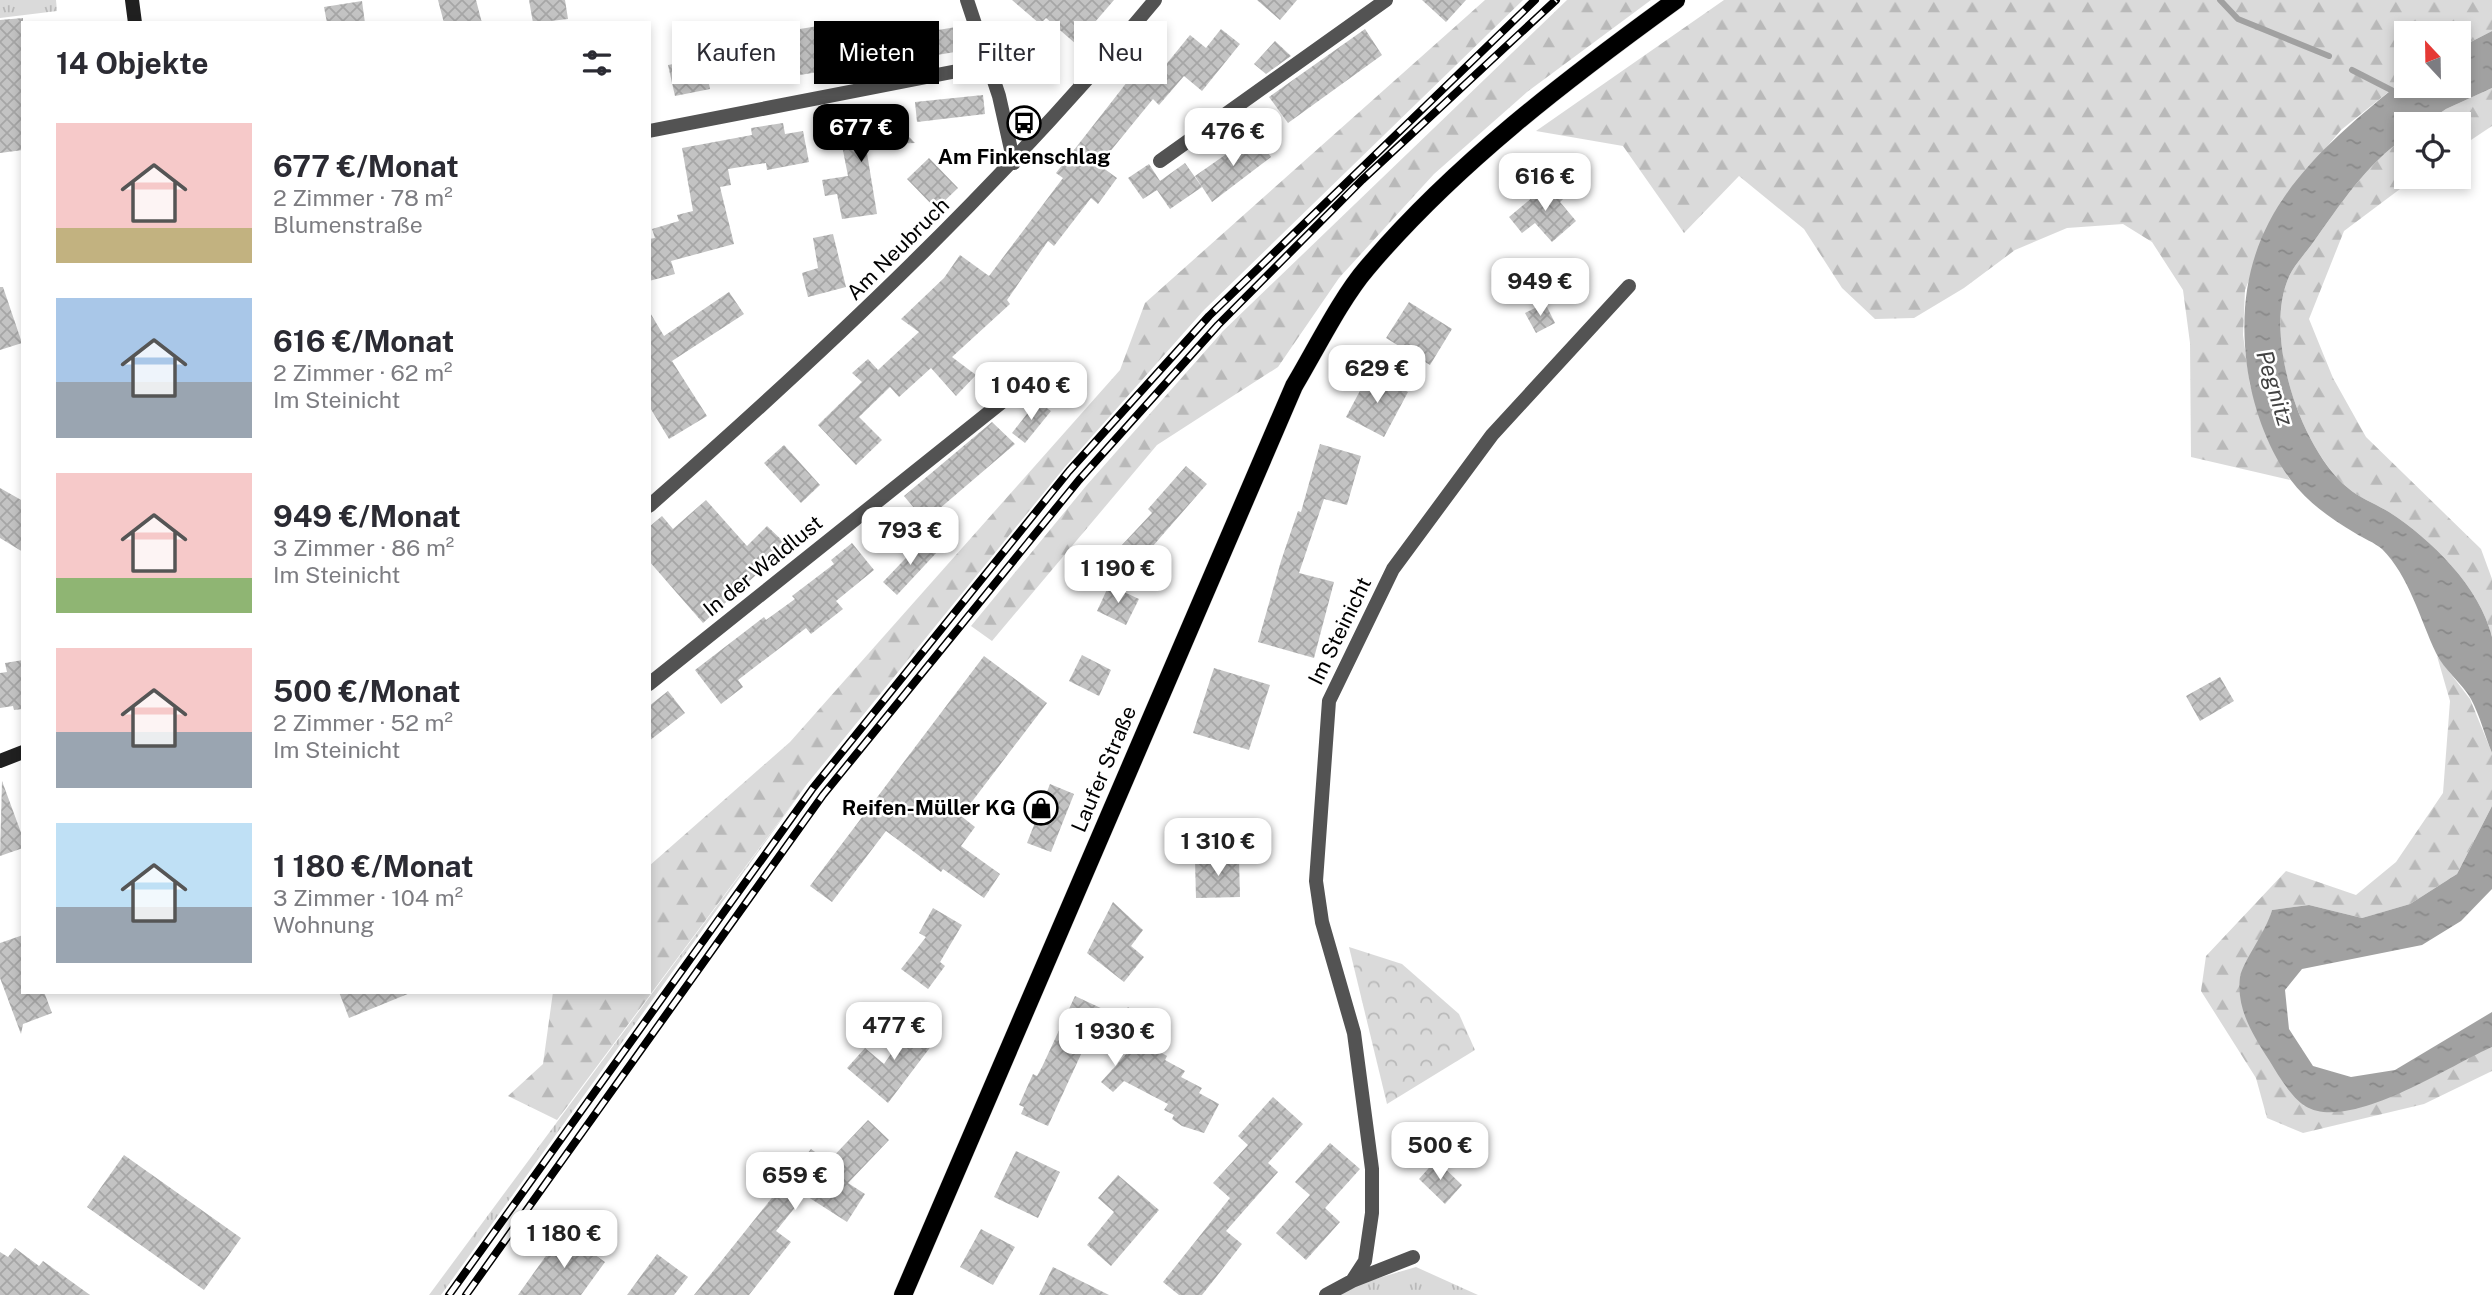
<!DOCTYPE html>
<html lang="de">
<meta charset="utf-8">
<style>
:root{--surface:#fff;--page:#f2f2f3;--text:#2b2b33;--muted:#7c7c81;--accent:#000}
body{margin:0;font-family:"Public Sans",sans-serif;background:var(--page);color:var(--text);height:100vh;display:flex;flex-direction:column;font-size:26px;white-space:nowrap}
*{box-sizing:border-box;margin:0}
p{font-size:23px;color:var(--muted)}
.icon{flex:none;width:38px;height:38px;fill:none;stroke:currentColor;stroke-width:2;stroke-linecap:round;stroke-linejoin:round}
.map{position:relative;flex:1;overflow:hidden}
.panel{position:absolute;left:21px;top:21px;width:630px;height:973px;display:flex;flex-direction:column;background:var(--surface);border-radius:0px;box-shadow:0 4px 10px #0003}
.panel>*{flex:none}
.guide{position:absolute;left:672px;top:21px;width:665px;height:63px;display:flex;gap:14px}
.needle{width:46px;rotate:338deg}
.buttons{position:absolute;left:2394px;top:21px;display:grid;gap:14px}
.buttons a{display:grid;place-items:center;width:77px;height:77px;border-radius:0px;background:var(--surface);box-shadow:0 4px 10px #0003;font-size:35px}
.price{position:absolute;translate:-50% -60px;padding:0 16px;border-radius:14px;background:#fff;color:#222;font-size:23px;line-height:46px;filter:drop-shadow(0 2px 4px #0008)}
.price::after{content:'';position:absolute;left:50%;top:42px;width:21px;height:16px;margin-left:-10px;background:inherit;clip-path:polygon(0 0,100% 0,50% 100%)}
.price.selected{background:var(--accent);color:#fff}
ul{padding:0;list-style:none}
li{display:flex;align-items:center;gap:21px;height:175px;padding:0 35px}
li span{display:grid;place-items:center;flex:none;width:196px;height:140px;border-radius:0px;color:#555}
li>.icon{margin-inline-start:auto}
span .icon{width:84px;height:84px;fill:#fffc;stroke-width:1}
li b{font-size:30px}
h2{display:flex;justify-content:space-between;align-items:center;height:84px;padding:0 35px;font-size:30px}
.pill{padding:0 24px;border-radius:0px;background:var(--surface);box-shadow:0 4px 10px #0003;font-size:24px;line-height:63px}
.pill.selected{background:var(--accent);color:#fff}
.map>svg:first-child{display:block}
.grass{fill:url(#grass-tufts)}
.forest{fill:url(#forest-firs)}
.park{fill:url(#park-crowns)}
.water{fill:url(#water-ripples)}
.lines{fill:none;stroke-linecap:round;stroke-linejoin:round}
.stream{stroke:#a1a1a1;stroke-width:6}
.building{fill:url(#building-cross-hatch)}
.primary-casing{stroke:#dbdbdb;stroke-width:19}
.street{stroke:#535353;stroke-width:14}
.secondary{stroke:#202020;stroke-width:14}
.primary{stroke:#000;stroke-width:18}
.rail-casing{stroke:#000;stroke-width:8}
.rail{stroke:#fff;stroke-width:5;stroke-dasharray:16;stroke-linecap:butt}
.labels{text-anchor:middle;stroke-width:5;stroke-linejoin:round;paint-order:stroke}
.poi-label{font-size:21px;font-weight:bold;fill:#000;stroke:#fff}
.street-label{font-size:21px;fill:#000;stroke:#fff}
.water-label{font-size:23px;font-style:italic;fill:#424242;stroke:#fff}
</style>
<div class="map">
<svg width="2492" height="1295" viewBox="0 0 2492 1295">
<defs>
<pattern id="grass-tufts" width="24" height="20" patternUnits="userSpaceOnUse" patternTransform="scale(1.75)"><rect width="24" height="20" fill="#dadada"/><path d="M3 7l-1-3M5 7V3M7 7l1-3M15 17l-1-3M17 17v-4M19 17l1-3" fill="none" stroke="#b9b9b9"/></pattern>
<pattern id="forest-firs" width="22" height="20" patternUnits="userSpaceOnUse" patternTransform="scale(1.75)"><rect width="22" height="20" fill="#dadada"/><path d="M5 1l3.5 6h-7zM16 11l3.5 6h-7z" fill="#b9b9b9"/></pattern>
<pattern id="park-crowns" width="20" height="18" patternUnits="userSpaceOnUse" patternTransform="scale(1.75)"><rect width="20" height="18" fill="#dadada"/><path d="M2 6a3 3 0 1 1 6 0M12 15a3 3 0 1 1 6 0" fill="none" stroke="#b9b9b9"/></pattern>
<pattern id="water-ripples" width="26" height="14" patternUnits="userSpaceOnUse" patternTransform="scale(1.75)"><rect width="26" height="14" fill="#a1a1a1"/><path d="M2 4q2-2 4 0t4 0M15 11q2-2 4 0t4 0" fill="none" stroke="#898989"/></pattern>
<pattern id="building-cross-hatch" width="8" height="8" patternUnits="userSpaceOnUse" patternTransform="scale(1.75)"><rect width="8" height="8" fill="#c3c3c3"/><path d="M0 0l8 8M0 8l8-8" fill="none" stroke="#a6a6a6"/></pattern>
</defs>
<rect width="100%" height="100%" fill="#fff"/>
<path class="grass" d="M0 0H56L57 11 0 18Z
M807 784 441 1295H429Z
M1416 1267 1478 1295H1337L1358 1284Z"/>
<path class="forest" d="M1485 0H1523L1204 310 1064 468 807 784 557 1120 508 1096 543 1064 553 992H649V866L790 742 1120 370 1145 303Z
M1567 0H1651L1527 92 1434 174 1339 278 1278 367 1157 445 992 641 971 626 1086 486 1223 331Z
M1724 0H2492V31L2459 48V33H2406V78L2341 130 2282 200 2245 290 2243 335 2250 385 2271 445 2290 480 2191 457 2190 343 2183 290 2152 242 2123 224 2067 228 2015 250 1964 288 1914 318 1875 319 1842 288 1804 229 1739 176 1684 233 1623 146 1536 131Z
M2492 88V126L2459 148V124H2424L2446 109Z
M2406 137V177H2416L2344 231 2309 319 2333 378 2366 437 2481 549 2492 579V637C2480 587 2431 539 2389 512 2376 504 2359 498 2348 488 2300 448 2264 338 2288 279 2293 266 2305 254 2312 244 2340 205 2366 164 2406 137Z
M2437 656 2470 699 2492 753V806L2457 874 2410 904 2362 918 2309 905 2272 910 2267 928 2240 976 2304 1106 2492 1047V1071L2424 1104 2303 1133 2267 1118 2256 1078 2201 991 2206 956 2286 871 2356 895 2396 862 2443 793 2450 701Z"/>
<path class="park" d="M1349 947 1402 964 1459 1014 1475 1050 1387 1104Z"/>
<path class="water" d="M2492 31V88L2446 109 2424 124H2406V137C2366 164 2340 205 2312 244 2305 254 2293 266 2288 279 2264 337 2300 448 2348 488 2359 498 2376 504 2389 512 2431 539 2480 587 2492 637V753C2485 736 2480 716 2471 699 2461 682 2444 670 2436 653 2420 619 2409 576 2382 549 2375 543 2363 538 2355 533 2331 519 2307 502 2290 479 2267 448 2252 404 2247 366 2229 226 2306 159 2406 78V86H2459V48Z
M2492 806V889L2461 921 2422 945 2302 969 2285 990 2289 1029 2313 1066 2351 1077 2395 1070 2492 1012V1047C2450 1065 2349 1133 2305 1106 2291 1097 2278 1075 2269 1060 2253 1035 2236 1009 2240 977 2243 961 2266 932 2272 910L2309 905 2362 918 2410 904 2457 874Z"/>
<g class="lines">
<path class="stream" d="M2220 0 2238 19 2329 56
M2352 70 2397 93"/>
</g>
<path class="building" d="M438 0H476L482 23H444Z
M529 0H565L568 19 533 23Z
M1012 0H1114L1076 44 1046 18 1040 24Z
M1257 0H1297L1280 20Z
M1422 0H1466L1446 22Z
M362 1 365 23H327L324 7Z
M23 18V150L0 153V20Z
M849 21 855 66 763 81 758 39 769 37V34Z
M956 27 961 51 931 56 926 32Z
M1221 29 1240 44 1202 91 1184 76 1159 105 1153 99 1099 165 1117 178 1098 204 1091 198 1054 246 1048 241 1007 300 1010 304 952 357 976 375 956 396 931 368 899 397 890 387 859 417 882 440 856 465 818 425 862 382 852 373 868 359 878 370 919 332 901 319 944 278 960 255 989 276 1063 178 1056 173 1149 54 1164 67 1190 35 1206 48Z
M1365 29 1382 55 1288 123 1269 97Z
M1275 41 1291 56 1266 74 1254 64Z
M704 58 710 89 675 96 668 65Z
M983 95 985 114 917 122 915 102Z
M889 116 915 143 874 145 864 135 877 214 842 219 837 194 825 196 822 180 848 176 838 125Z
M783 123 785 134 803 131 809 162 767 170 766 163 728 169 731 185 720 187 734 244 671 261 675 274 649 281V239L655 238 652 229 679 221 677 215 693 211 682 148 752 135 751 128Z
M1255 134 1271 157 1212 202 1195 176Z
M929 158 958 188 936 209 907 179Z
M1185 163 1202 187 1170 209 1157 190 1143 199 1128 178 1149 164 1160 181Z
M1552 181 1565 197 1560 202 1576 221 1552 242 1535 223 1522 233 1509 217Z
M833 234 846 287 808 297 802 273 818 268 813 238Z
M0 287H3L22 343 0 350Z
M729 292 744 314 672 361 707 416 669 439 649 406V311L664 336Z
M1409 302 1452 329 1430 365 1386 338Z
M1545 303 1555 323 1536 333 1525 313Z
M1370 372 1408 392 1384 437 1346 417Z
M1037 401 1051 411 1025 443 1012 433Z
M992 422 1015 444 925 521 904 496Z
M1320 444 1361 456 1347 505 1324 499 1299 573 1334 582 1314 658 1258 642 1281 561 1298 511 1301 512Z
M784 445 820 485 801 503 764 463Z
M1186 466 1207 484 1145 555 1140 551 1134 558 1121 546 1152 513 1148 509Z
M0 488 23 501V552L0 538Z
M706 500 747 546 767 526 788 546 703 623 649 561V527L662 516 673 529Z
M924 539 938 551 897 595 883 582Z
M852 543 874 570 836 601 843 609 811 634 806 628 738 680 743 687 721 704 695 670 764 617 766 620 795 599 792 596 834 564 831 560Z
M1109 585 1139 599 1126 625 1097 611Z
M1082 655 1111 670 1099 696 1069 681Z
M984 656 1047 703 961 816 975 827 961 846 1000 874 984 898 943 869 941 872 886 831 832 902 810 886Z
M23 660V709L14 710 13 706 0 708V673L7 672 5 663Z
M1214 668 1270 685 1249 750 1193 733Z
M2220 677 2234 701 2200 721 2186 696Z
M668 691 685 713 649 741V706Z
M2 781 23 838V848L0 856Z
M1050 784 1074 794 1051 852 1027 843Z
M1239 859 1240 897 1196 898 1195 860Z
M1113 902 1143 930 1131 946 1144 957 1124 982 1087 953Z
M933 908 962 925 940 962 945 966 928 989 901 969 926 937 919 933Z
M23 935V992H44L52 1013 23 1024 21 1034 0 978V943Z
M339 992H410V993L349 1018Z
M1075 996 1120 1017 1128 1007 1143 1018 1137 1027 1152 1035 1147 1045 1167 1056 1165 1060 1185 1071 1181 1077 1202 1088 1199 1093 1219 1104 1204 1133 1182 1126 1172 1119 1174 1115 1164 1110 1168 1104 1124 1081 1113 1092 1101 1082 1128 1052 1094 1026 1048 1126 1021 1114 1024 1107 1019 1105 1033 1074 1037 1076 1042 1067Z
M914 1020 938 1037 888 1103 847 1068 865 1048 884 1064Z
M1273 1097 1303 1124 1268 1163 1278 1172 1226 1231 1242 1244 1202 1295H1179L1163 1282 1230 1198 1213 1183 1248 1145 1238 1136Z
M868 1120 889 1140 848 1183 865 1194 847 1222 805 1195 776 1231 791 1242 749 1295H694L811 1149 828 1162Z
M1330 1143 1360 1169 1325 1208 1340 1222 1306 1260 1276 1233 1310 1195 1295 1182Z
M1016 1151 1060 1172 1038 1218 994 1197Z
M124 1155 241 1238 204 1290 87 1207Z
M1436 1160 1462 1185 1445 1204 1419 1179Z
M1118 1175 1159 1210 1111 1266 1087 1245 1114 1212 1098 1198Z
M981 1229 1015 1247 993 1285 960 1267Z
M563 1232 605 1262 581 1295H518Z
M15 1248 39 1266 43 1261 90 1295H0V1252L8 1257Z
M657 1254 688 1277 674 1295H627Z
M1053 1267 1109 1295H1039Z"/>
<g class="lines">
<defs>
<path id="primary" d="M903 1295 1294 386C1315 351 1341 298 1367 268 1454 165 1567 79 1676 0"/>
</defs>
<use href="#primary" class="primary-casing"/>
<path class="street" d="M967 0 999 96 1014 163
M649 131 988 65
M1160 161 1386 0
M649 506C830 347 1001 186 1155 0
M649 684 1002 402
M1352 1281 1365 1261 1372 1213V1169L1354 1033 1322 922 1316 881 1329 701 1393 569 1492 435 1629 286
M1326 1295 1352 1281 1413 1257"/>
<path class="secondary" d="M132 0 135 23
M0 761 23 752"/>
<use href="#primary" class="primary"/>
<defs>
<path id="rail" d="M449 1295 813 788 1069 471 1209 316 1535 0
M466 1295 823 795 1079 480 1218 325 1362 180 1556 0"/>
</defs>
<use href="#rail" class="rail-casing"/>
<use href="#rail" class="rail"/>
</g>
<defs>
<symbol id="bus-ring" viewBox="-11 -11 22 22"><circle r="9.5" fill="#fff" stroke="#000" stroke-width="1.5"/><path d="M-5-6H5V4H4V6H2V4H-2V6H-4V4H-5ZM-3.5-4V0h7V-4ZM-3.5 1.2v1.5H-2V1.2ZM2 1.2v1.5H3.5V1.2Z" fill="#000"/></symbol>
<symbol id="shop-ring" viewBox="-11 -11 22 22"><circle r="9.5" fill="#fff" stroke="#000" stroke-width="1.5"/><path d="M-5-2.5h2.3a2.7 3.5 0 0 1 5.4 0H5L5.5 6h-11ZM-1.5-2.5h3a1.5 2.3 0 0 0-3 0Z" fill="#000"/></symbol>
</defs>
<g fill-rule="evenodd">
<use href="#bus-ring" x="1005" y="104" width="38" height="38"/>
<use href="#shop-ring" x="1022" y="789" width="38" height="38"/>
</g>
<g class="labels">
<g class="poi-label">
<text x="1024" y="164">Am Finkenschlag</text>
<text x="1016" y="815" text-anchor="end">Reifen-Müller KG</text>
</g>
<g class="street-label">
<text transform="translate(898 249) rotate(-45)" y="7">Am Neubruch</text>
<text transform="translate(763 566) rotate(-39)" y="7">In der Waldlust</text>
<text transform="translate(1340 631) rotate(-64)" y="7">Im Steinicht</text>
<text transform="translate(1104 769) rotate(-67)" y="7">Laufer Straße</text>
</g>
<g class="water-label">
<text transform="translate(2275 388) rotate(73)" y="8">Pegnitz</text>
</g>
</g>
</svg>
<div class="buttons">
<a><svg class="needle" viewBox="-14 -14 28 28"><path d="M0-13l5 13h-10z" fill="#e53935"/><path d="M0 13l5-13h-10z" fill="#7c7c81"/></svg></a>
<a><svg class="icon" aria-label="locate" viewBox="0 0 24 24"><circle cx="12" cy="12" r="6"/><path d="M12 2v4M12 18v4M2 12h4M18 12h4"/></svg></a>
</div>
<b class="price selected" style="left:861px;top:164px">677 €</b>
<b class="price" style="left:1233px;top:168px">476 €</b>
<b class="price" style="left:1545px;top:213px">616 €</b>
<b class="price" style="left:1540px;top:318px">949 €</b>
<b class="price" style="left:1377px;top:405px">629 €</b>
<b class="price" style="left:1031px;top:422px">1 040 €</b>
<b class="price" style="left:910px;top:567px">793 €</b>
<b class="price" style="left:1118px;top:605px">1 190 €</b>
<b class="price" style="left:1218px;top:878px">1 310 €</b>
<b class="price" style="left:894px;top:1062px">477 €</b>
<b class="price" style="left:1115px;top:1068px">1 930 €</b>
<b class="price" style="left:1440px;top:1182px">500 €</b>
<b class="price" style="left:795px;top:1212px">659 €</b>
<b class="price" style="left:564px;top:1270px">1 180 €</b>
<div class="guide">
<a class="pill">Kaufen</a>
<a class="pill selected">Mieten</a>
<a class="pill">Filter</a>
<a class="pill">Neu</a>
</div>
<section class="panel">
<h2>14 Objekte<svg class="icon" aria-label="filters" viewBox="0 0 24 24"><path d="M4 7h16M4 17h16"/><circle cx="9" cy="7" r="2"/><circle cx="15" cy="17" r="2"/></svg></h2>
<ul>
<li><span style="background:linear-gradient(#f6c9c9 75%,#c2b280 0)"><svg class="icon" aria-label="home" viewBox="0 0 24 24"><path d="M3 11l9-7 9 7M6 9v11h12V9"/></svg></span><div><b>677 €/Monat</b><p>2 Zimmer · 78 m²</p><p>Blumenstraße</p></div></li>
<li><span style="background:linear-gradient(#a9c7e8 60%,#9aa5b1 0)"><svg class="icon" aria-label="home" viewBox="0 0 24 24"><path d="M3 11l9-7 9 7M6 9v11h12V9"/></svg></span><div><b>616 €/Monat</b><p>2 Zimmer · 62 m²</p><p>Im Steinicht</p></div></li>
<li><span style="background:linear-gradient(#f6c9c9 75%,#8fb573 0)"><svg class="icon" aria-label="home" viewBox="0 0 24 24"><path d="M3 11l9-7 9 7M6 9v11h12V9"/></svg></span><div><b>949 €/Monat</b><p>3 Zimmer · 86 m²</p><p>Im Steinicht</p></div></li>
<li><span style="background:linear-gradient(#f6c9c9 60%,#9aa5b1 0)"><svg class="icon" aria-label="home" viewBox="0 0 24 24"><path d="M3 11l9-7 9 7M6 9v11h12V9"/></svg></span><div><b>500 €/Monat</b><p>2 Zimmer · 52 m²</p><p>Im Steinicht</p></div></li>
<li><span style="background:linear-gradient(#bfe0f5 60%,#9aa5b1 0)"><svg class="icon" aria-label="home" viewBox="0 0 24 24"><path d="M3 11l9-7 9 7M6 9v11h12V9"/></svg></span><div><b>1 180 €/Monat</b><p>3 Zimmer · 104 m²</p><p>Wohnung</p></div></li>
</ul>
</section>
</div>
